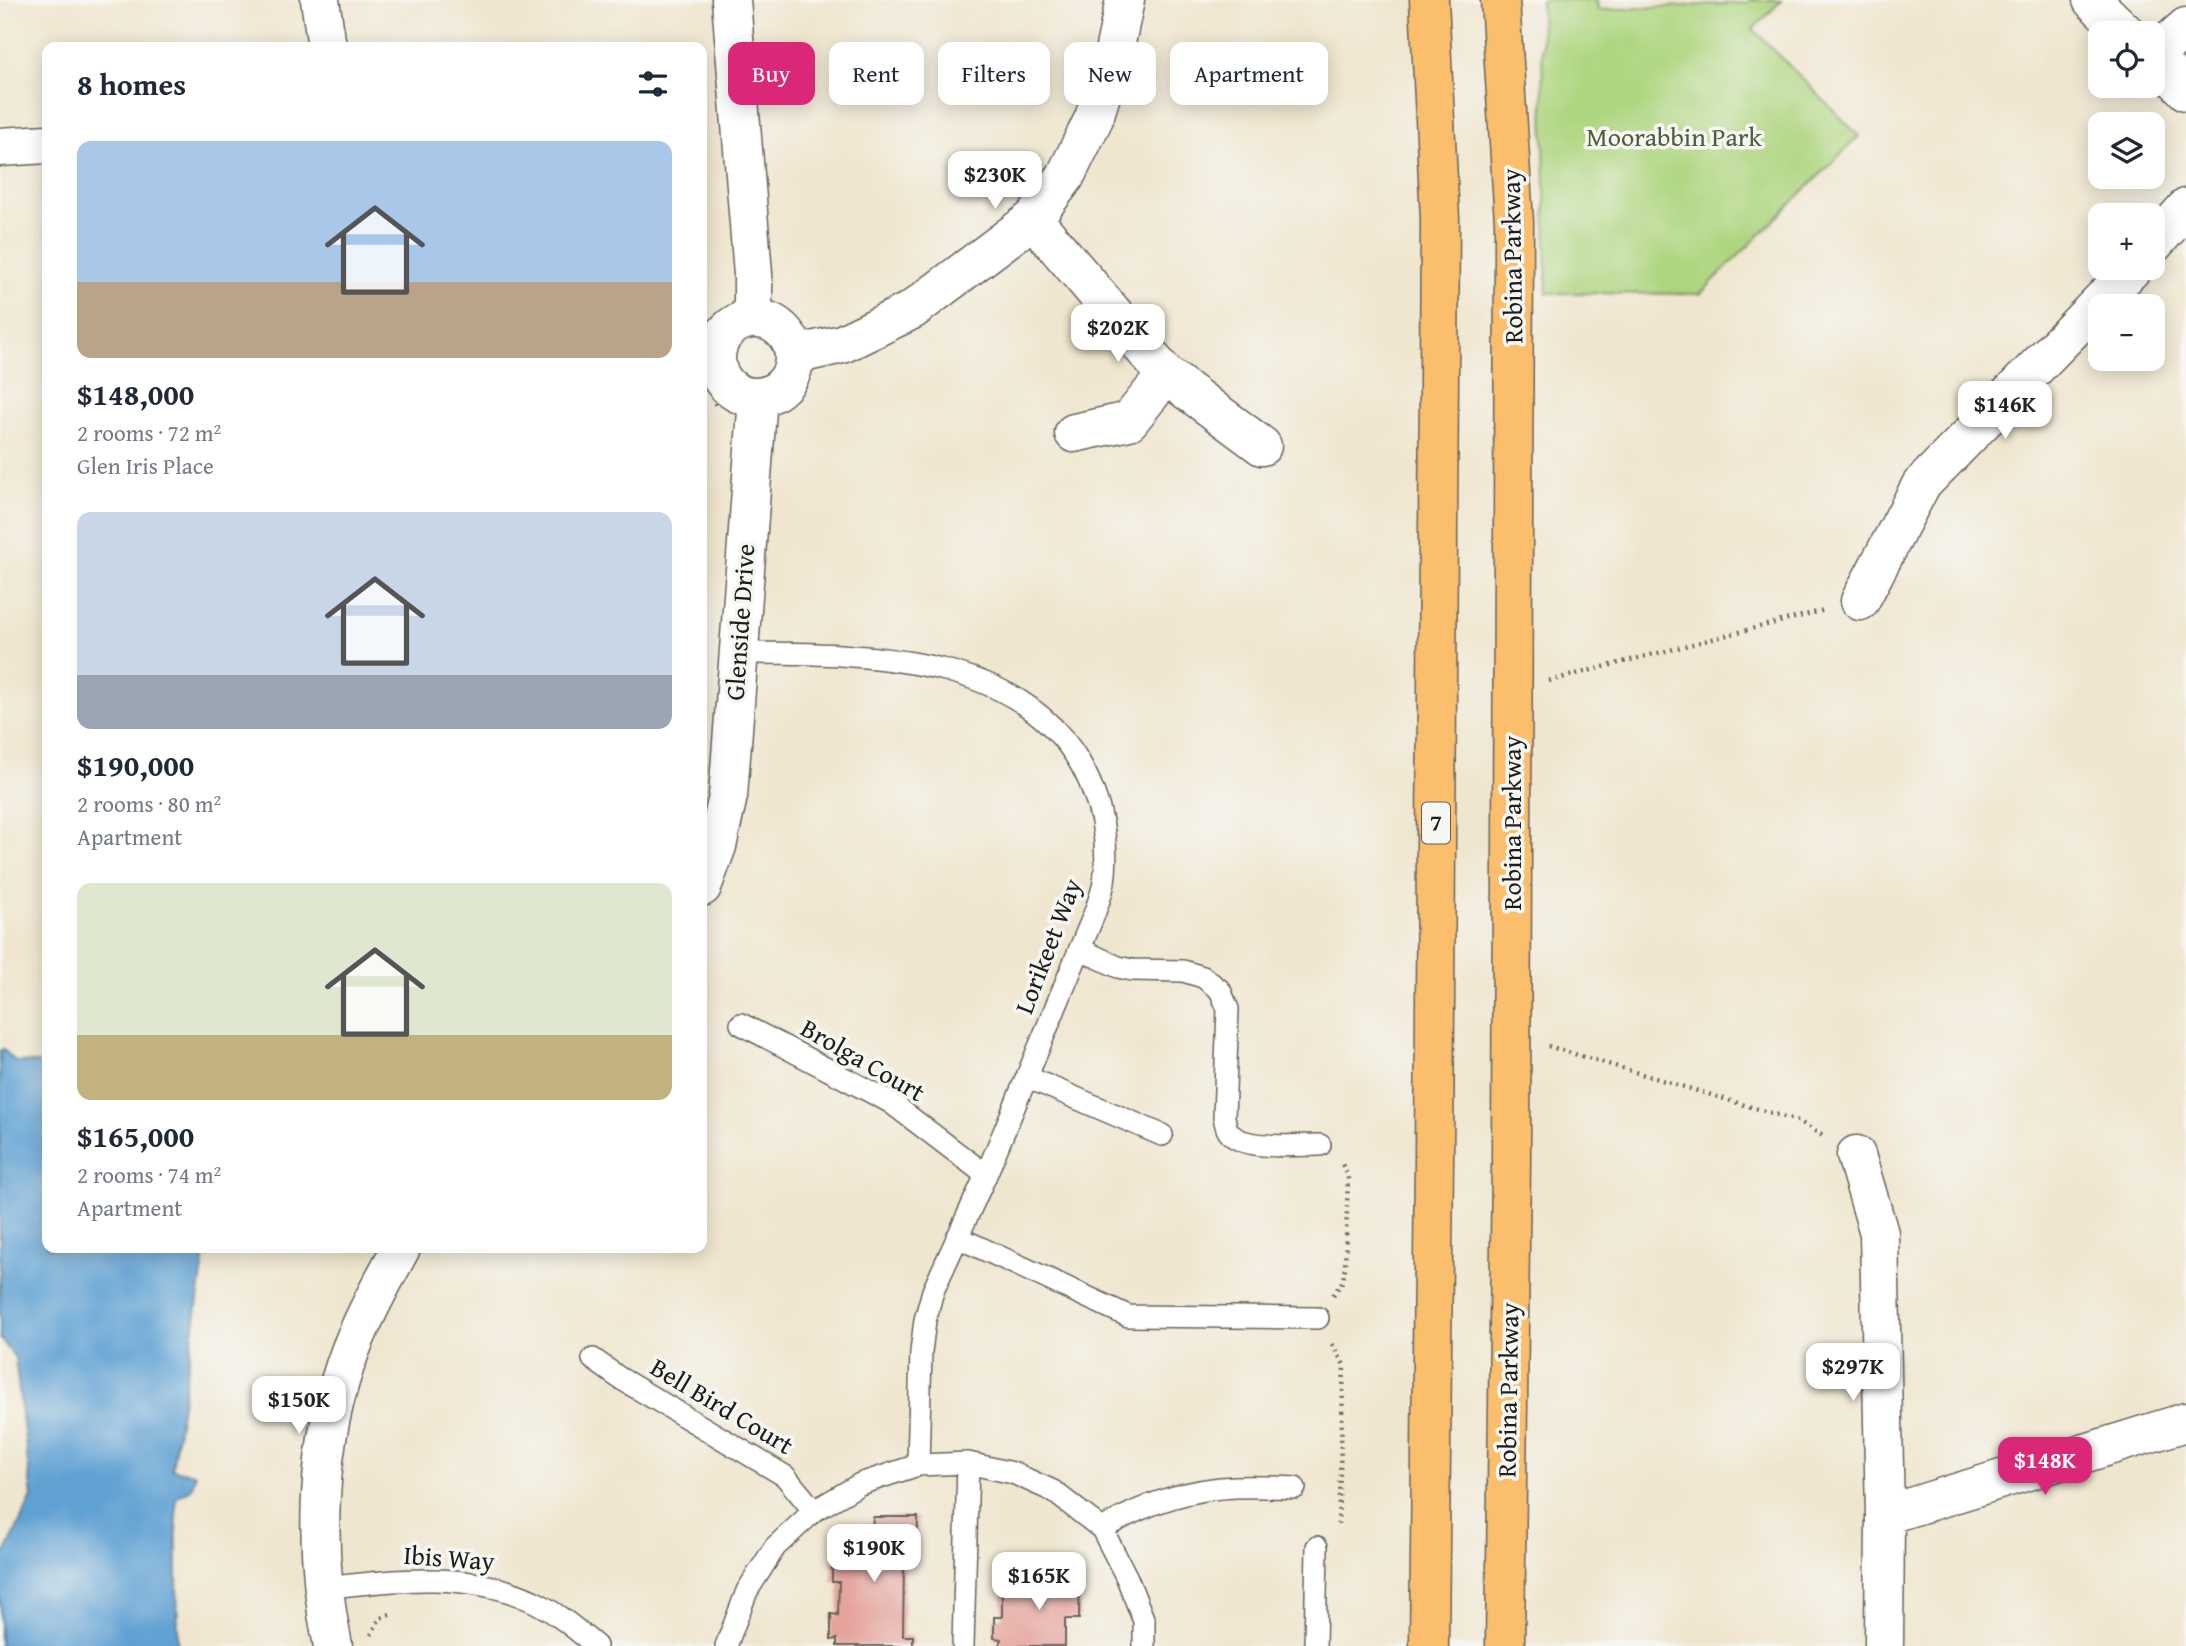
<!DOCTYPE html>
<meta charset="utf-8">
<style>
:root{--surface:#fff;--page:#f2f2f3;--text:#1f2937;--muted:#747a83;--accent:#db2777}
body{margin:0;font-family:"Gentium Book Plus",serif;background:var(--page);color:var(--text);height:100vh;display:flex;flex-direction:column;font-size:26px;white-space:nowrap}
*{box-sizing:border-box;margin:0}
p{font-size:23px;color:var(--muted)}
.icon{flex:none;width:38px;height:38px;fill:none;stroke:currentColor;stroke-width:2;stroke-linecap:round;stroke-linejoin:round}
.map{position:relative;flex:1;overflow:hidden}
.side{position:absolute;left:42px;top:42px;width:665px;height:1211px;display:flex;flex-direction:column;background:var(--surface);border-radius:14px;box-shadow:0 4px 18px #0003}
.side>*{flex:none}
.hud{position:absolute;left:728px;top:42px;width:665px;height:63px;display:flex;gap:14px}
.tools{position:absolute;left:2088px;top:21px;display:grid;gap:14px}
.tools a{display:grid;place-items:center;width:77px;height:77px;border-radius:14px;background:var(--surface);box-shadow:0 4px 18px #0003;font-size:35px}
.price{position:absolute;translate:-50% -60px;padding:0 16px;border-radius:14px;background:#fff;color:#222;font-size:23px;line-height:46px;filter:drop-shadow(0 2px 4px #0008)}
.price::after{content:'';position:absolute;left:50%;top:42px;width:21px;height:16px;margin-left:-10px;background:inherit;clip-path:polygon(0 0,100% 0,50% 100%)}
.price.selected{background:var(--accent);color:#fff}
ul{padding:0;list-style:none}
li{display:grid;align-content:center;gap:14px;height:371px;padding:0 35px}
li span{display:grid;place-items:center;height:217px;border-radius:14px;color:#555}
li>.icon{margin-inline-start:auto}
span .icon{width:126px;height:126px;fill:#fffc;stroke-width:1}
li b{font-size:30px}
h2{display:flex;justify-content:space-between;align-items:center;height:84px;padding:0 35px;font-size:30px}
.chip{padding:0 24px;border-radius:14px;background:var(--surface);box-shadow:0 4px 18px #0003;font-size:24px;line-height:63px}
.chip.selected{background:var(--accent);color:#fff}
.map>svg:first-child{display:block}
.green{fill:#aed57f;stroke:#65784e;stroke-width:2}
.water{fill:#60a1d3;stroke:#3e5e78;stroke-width:2}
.building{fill:#e5a39c}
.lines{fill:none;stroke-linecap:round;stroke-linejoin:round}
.service-casing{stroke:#66635b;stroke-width:24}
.minor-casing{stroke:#66635b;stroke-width:41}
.primary-casing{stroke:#66635b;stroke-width:41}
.path{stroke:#66635b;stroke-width:4.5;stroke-dasharray:2 5;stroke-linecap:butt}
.service{stroke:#fff;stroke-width:21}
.minor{stroke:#fff;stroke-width:38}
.primary{stroke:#fabe6d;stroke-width:38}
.labels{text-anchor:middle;stroke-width:7;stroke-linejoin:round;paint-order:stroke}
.shield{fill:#f6f6f2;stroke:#5d5d5c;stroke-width:2}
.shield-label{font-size:24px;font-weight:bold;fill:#1c1c1c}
.park-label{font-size:26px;fill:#4f5d3f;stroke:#f6f6f2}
.street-label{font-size:26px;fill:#1c1c1c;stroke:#f6f6f2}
</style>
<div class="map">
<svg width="2186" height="1646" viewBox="0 0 2186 1646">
<rect width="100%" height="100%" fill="#f6f6f2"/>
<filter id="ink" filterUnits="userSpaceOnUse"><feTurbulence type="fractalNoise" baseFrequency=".0143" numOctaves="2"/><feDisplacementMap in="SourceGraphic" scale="14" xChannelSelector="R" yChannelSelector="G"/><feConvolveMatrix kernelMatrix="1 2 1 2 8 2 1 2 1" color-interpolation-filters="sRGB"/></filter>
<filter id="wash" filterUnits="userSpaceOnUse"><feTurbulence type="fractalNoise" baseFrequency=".00686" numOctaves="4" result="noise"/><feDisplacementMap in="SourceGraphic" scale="28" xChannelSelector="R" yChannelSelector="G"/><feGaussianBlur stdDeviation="1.57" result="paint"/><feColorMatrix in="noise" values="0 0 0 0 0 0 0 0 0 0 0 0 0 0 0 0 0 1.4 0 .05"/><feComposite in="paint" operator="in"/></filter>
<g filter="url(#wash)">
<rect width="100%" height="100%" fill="#f0e6cf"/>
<path class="green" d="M1541 0H1597L1598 10 1746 3 1750 0H1782L1753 29 1859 136 1700 294 1547 293Z"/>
<path class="water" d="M3 1049 16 1062 38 1063 47 1062V1248H206L172 1469 196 1474 191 1489 176 1498 178 1646H0V1564L32 1497 15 1358 0 1338V1051Z"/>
<g id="blocks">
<path class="building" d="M873 1517H918L917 1562H904L903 1636H913V1646H837V1639L831 1640V1614L838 1615 839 1582H832V1560H840V1535H872Z
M1034 1574H1080L1079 1619H1065V1646H1000L1001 1639 994 1638V1617H1002V1592H1034Z"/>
</g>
</g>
<g filter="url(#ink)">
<use href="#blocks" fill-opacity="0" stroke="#66635b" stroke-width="2"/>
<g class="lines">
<defs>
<path id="service" d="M737 653C859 654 1033 649 1090 783 1103 814 1109 847 1104 882 1102 894 1097 906 1093 917L986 1175 933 1291 925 1320 921 1352 918 1465
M1080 949 1118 967 1132 970 1183 971 1203 977 1220 990 1228 1009 1224 1117C1225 1121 1226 1129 1229 1132 1242 1151 1299 1145 1320 1145
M741 1024 890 1102 986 1175
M1027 1077 1162 1135
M957 1237 1128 1316 1318 1318
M593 1359 618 1377 785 1476 814 1511
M1102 1529C1142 1505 1187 1489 1235 1487 1255 1486 1275 1487 1295 1488
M324 1588C394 1580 469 1570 535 1602 557 1613 577 1630 596 1646
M726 1646 747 1591 775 1547 814 1511 860 1484 918 1465 968 1463 1013 1473 1053 1491 1102 1529 1127 1578 1144 1621V1646
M963 1646 968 1463
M1315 1646 1317 1547"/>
<path id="minor" d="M320 0 327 47
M731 0 753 274V319
M2092 0 2126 33
M2186 27 2153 56 2186 91
M0 147 47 144
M1033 219 1166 375 1262 446
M2152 246 2186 208
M716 358a39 39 0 1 1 78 0a39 39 0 1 1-78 0Z
M794 355 842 344 912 310 1033 219 1065 177 1094 118 1113 57 1125 0
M1074 433 1129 421 1166 375
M1860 601 1921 485 2133 268
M702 887 717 846 728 796 758 397
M1856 1155 1879 1233 1885 1515 1884 1646
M1885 1515 2186 1422
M333 1646C313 1550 315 1442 351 1349 365 1314 383 1281 401 1248"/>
<path id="primary" d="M1500 0 1514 222 1511 1163 1505 1646
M1429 1646 1434 1160 1440 219 1429 0"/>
</defs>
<use href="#service" class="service-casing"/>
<use href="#minor" class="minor-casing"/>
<use href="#primary" class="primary-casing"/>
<path class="path" d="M703 370 717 409
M1549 681 1825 610
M1548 1046 1798 1121 1825 1137
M1333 1295 1343 1281 1345 1267 1348 1177 1341 1162
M1332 1344 1344 1365 1338 1524
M371 1635 380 1618 393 1613"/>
<use href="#service" class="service"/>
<use href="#minor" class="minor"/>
<use href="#primary" class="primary"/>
</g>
</g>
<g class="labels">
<rect class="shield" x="1422" y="802.5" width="28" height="41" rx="5"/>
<g class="shield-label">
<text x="1436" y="831">7</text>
</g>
<g class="park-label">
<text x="1674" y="146">Moorabbin Park</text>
</g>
<g class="street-label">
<text transform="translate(1512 256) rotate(-91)" y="9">Robina Parkway</text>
<text transform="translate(740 622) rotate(-86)" y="9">Glenside Drive</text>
<text transform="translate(1512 823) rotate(-90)" y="9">Robina Parkway</text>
<text transform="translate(1048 946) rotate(-69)" y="9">Lorikeet Way</text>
<text transform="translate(863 1060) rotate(30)" y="9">Brolga Court</text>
<text transform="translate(1508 1390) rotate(-89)" y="9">Robina Parkway</text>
<text transform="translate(722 1406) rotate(31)" y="9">Bell Bird Court</text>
<text transform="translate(449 1558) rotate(4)" y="9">Ibis Way</text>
</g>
</g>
</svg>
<div class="tools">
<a><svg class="icon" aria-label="locate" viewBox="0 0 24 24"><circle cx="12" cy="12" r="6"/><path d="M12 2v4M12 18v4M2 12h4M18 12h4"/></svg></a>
<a><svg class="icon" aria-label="layers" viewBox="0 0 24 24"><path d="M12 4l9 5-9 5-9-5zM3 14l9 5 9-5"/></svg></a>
<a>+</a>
<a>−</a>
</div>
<b class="price" style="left:995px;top:211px">$230K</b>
<b class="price" style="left:1118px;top:364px">$202K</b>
<b class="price" style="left:2005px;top:441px">$146K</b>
<b class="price" style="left:1853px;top:1403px">$297K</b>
<b class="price" style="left:299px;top:1436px">$150K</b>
<b class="price selected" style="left:2045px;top:1497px">$148K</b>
<b class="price" style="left:874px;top:1584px">$190K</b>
<b class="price" style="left:1039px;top:1612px">$165K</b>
<div class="hud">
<a class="chip selected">Buy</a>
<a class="chip">Rent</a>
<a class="chip">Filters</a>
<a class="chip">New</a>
<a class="chip">Apartment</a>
</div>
<section class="side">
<h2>8 homes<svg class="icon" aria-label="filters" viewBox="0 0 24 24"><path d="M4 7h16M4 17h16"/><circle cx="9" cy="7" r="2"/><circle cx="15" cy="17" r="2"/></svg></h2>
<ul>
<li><span style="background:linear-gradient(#a9c7e8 65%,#b9a48a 0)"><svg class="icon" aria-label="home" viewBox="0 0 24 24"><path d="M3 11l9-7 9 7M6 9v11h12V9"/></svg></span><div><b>$148,000</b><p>2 rooms · 72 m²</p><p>Glen Iris Place</p></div></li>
<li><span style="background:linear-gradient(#c9d6e8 75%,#9aa5b1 0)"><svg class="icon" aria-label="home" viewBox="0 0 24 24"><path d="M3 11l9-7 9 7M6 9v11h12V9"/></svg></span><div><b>$190,000</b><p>2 rooms · 80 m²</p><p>Apartment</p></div></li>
<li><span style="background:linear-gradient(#dfe7d0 70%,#c2b280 0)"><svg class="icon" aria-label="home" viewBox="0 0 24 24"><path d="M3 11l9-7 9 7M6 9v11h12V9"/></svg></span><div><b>$165,000</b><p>2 rooms · 74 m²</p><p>Apartment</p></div></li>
</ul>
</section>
</div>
